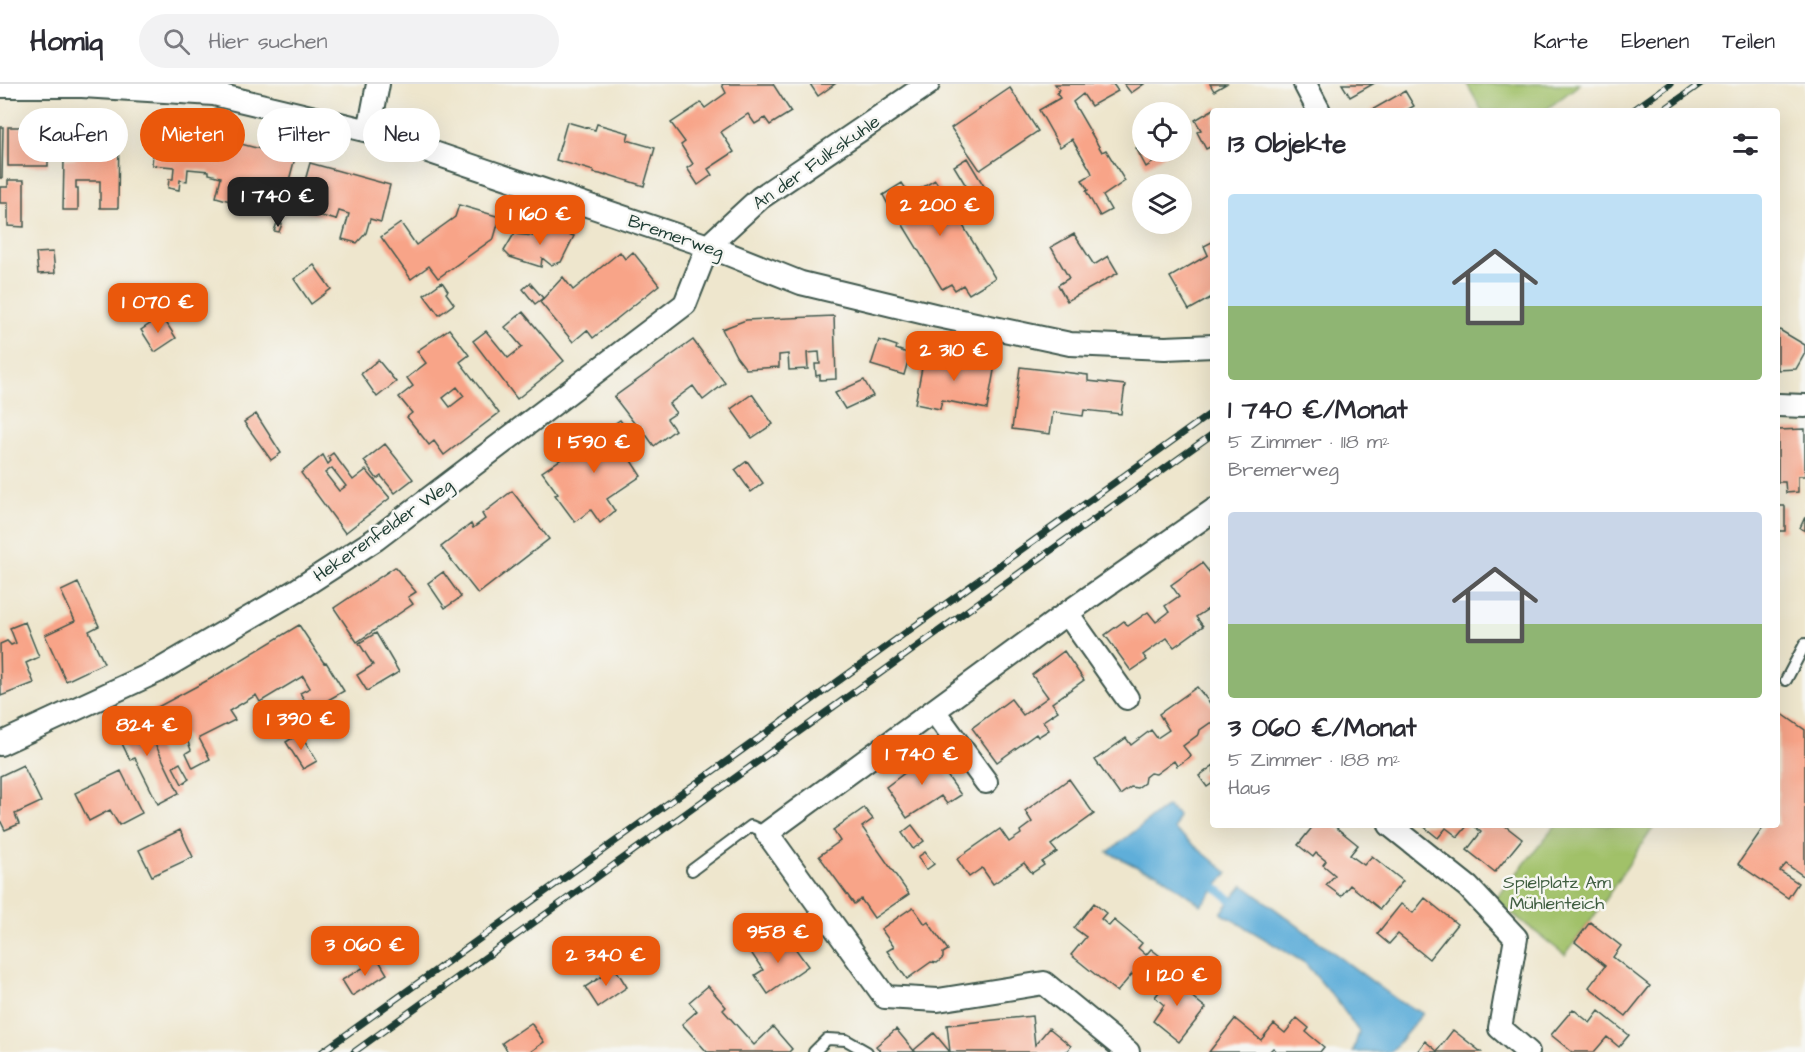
<!DOCTYPE html>
<html lang="de">
<meta charset="utf-8">
<style>
:root{--surface:#fff;--page:#f2f2f3;--text:#2b2b33;--muted:#7c7c81;--line:#e1e1e2;--accent:#ea580c}
body{margin:0;font-family:"Architects Daughter",sans-serif;background:var(--page);color:var(--text);height:100vh;display:flex;flex-direction:column;font-size:22px;white-space:nowrap}
*{box-sizing:border-box;margin:0}
p{font-size:20px;color:var(--muted)}
.icon{flex:none;width:33px;height:33px;fill:none;stroke:currentColor;stroke-width:2;stroke-linecap:round;stroke-linejoin:round}
.map{position:relative;flex:1;overflow:hidden}
.drawer{position:absolute;left:1210px;top:24px;width:570px;height:720px;display:flex;flex-direction:column;background:var(--surface);border-radius:6px;box-shadow:0 6px 24px #0002}
.drawer>*{flex:none}
.banner{position:absolute;left:18px;top:24px;width:570px;height:54px;display:flex;gap:12px}
.tools{position:absolute;left:1132px;top:18px;display:grid;gap:12px}
.tools a{display:grid;place-items:center;width:60px;height:60px;border-radius:50%;background:var(--surface);box-shadow:0 6px 24px #0002;font-size:30px}
.price{position:absolute;translate:-50% -51px;padding:0 14px;border-radius:12px;background:var(--accent);color:#fff;font-size:20px;line-height:39px;filter:drop-shadow(0 2px 3px #0008)}
.price::after{content:'';position:absolute;left:50%;top:36px;width:18px;height:14px;margin-left:-9px;background:inherit;clip-path:polygon(0 0,100% 0,50% 100%)}
.price.current{background:#222;color:#fff}
ul{padding:0;list-style:none}
li{display:grid;align-content:center;gap:12px;height:318px;padding:0 18px}
li span{display:grid;place-items:center;height:186px;border-radius:6px;color:#555}
li>.icon{margin-inline-start:auto}
span .icon{width:108px;height:108px;fill:#fffc;stroke-width:1}
li b{font-size:26px}
h2{display:flex;justify-content:space-between;align-items:center;height:72px;padding:0 18px;font-size:26px}
.pill{padding:0 21px;border-radius:27px;background:var(--surface);box-shadow:0 6px 24px #0002;font-size:21px;line-height:54px}
.pill.current{background:var(--accent);color:#fff}
header{display:flex;align-items:center;gap:36px;box-sizing:border-box;height:84px;padding:0 30px;background:var(--surface);border-bottom:2px solid var(--line)}
header strong{font-size:28px}
nav{display:flex;gap:33px;margin-inline-start:auto;font-size:21px}
.search{width:420px;height:54px;background:var(--page);display:flex;align-items:center;gap:15px;box-sizing:border-box;padding:0 21px;border-radius:33px;color:var(--muted);font-size:22px}
.map>svg:first-child{display:block}
.green{fill:#a1c169;stroke:#607f4e;stroke-width:1.5}
.water{fill:#5faed9;stroke:#3f7686;stroke-width:1.5}
.lines{fill:none;stroke-linecap:round;stroke-linejoin:round}
.stream{stroke:#5faed9;stroke-width:8}
.building{fill:#f8a488;fill-rule:evenodd}
.lane-casing{stroke:#3e564b;stroke-width:14}
.street-casing{stroke:#3e564b;stroke-width:26}
.lane{stroke:#fff;stroke-width:10}
.street{stroke:#fff;stroke-width:22}
.rail-casing{stroke:#1f3d34;stroke-width:7}
.rail{stroke:#f6f6f2;stroke-width:4.5;stroke-dasharray:14;stroke-linecap:butt}
.labels{text-anchor:middle;stroke-width:5;stroke-linejoin:round;paint-order:stroke}
.street-label{font-size:18px;fill:#1f3d34;stroke:#f6f6f2}
.park-label{font-size:18px;fill:#405e41;stroke:#f6f6f2}
</style>
<header>
<strong>Homiq</strong>
<div class="search"><svg class="icon" aria-label="search" viewBox="0 0 24 24"><circle cx="10" cy="10" r="6"/><path d="M15 15l6 6"/></svg>Hier suchen</div>
<nav><a>Karte</a><a>Ebenen</a><a>Teilen</a></nav>
</header>
<div class="map">
<svg width="1805" height="968" viewBox="0 0 1805 968">
<rect width="100%" height="100%" fill="#f6f6f2"/>
<filter id="ink" filterUnits="userSpaceOnUse"><feTurbulence type="fractalNoise" baseFrequency=".0167" numOctaves="2"/><feDisplacementMap in="SourceGraphic" scale="12" xChannelSelector="R" yChannelSelector="G"/><feConvolveMatrix kernelMatrix="1 2 1 2 8 2 1 2 1" color-interpolation-filters="sRGB"/></filter>
<filter id="wash" filterUnits="userSpaceOnUse"><feTurbulence type="fractalNoise" baseFrequency=".008" numOctaves="4" result="noise"/><feDisplacementMap in="SourceGraphic" scale="24" xChannelSelector="R" yChannelSelector="G"/><feGaussianBlur stdDeviation="1.35" result="paint"/><feColorMatrix in="noise" values="0 0 0 0 0 0 0 0 0 0 0 0 0 0 0 0 0 1.4 0 .05"/><feComposite in="paint" operator="in"/></filter>
<g filter="url(#wash)">
<rect width="100%" height="100%" fill="#eee6cd"/>
<path class="green" d="M1467 0H1580L1544 27H1482Z
M1556 741H1655L1590 838 1565 871 1495 816Z"/>
<path class="water" d="M1167 722 1178 731 1174 745 1228 789 1201 821 1157 789 1141 785 1108 768Z
M1243 801 1400 918 1423 929 1391 968H1353L1359 948 1338 918 1305 879 1221 829Z"/>
<g class="lines">
<path class="stream" d="M1216 804 1231 816"/>
</g>
<g id="blocks">
<path class="building" d="M723 0H773L791 28 770 41 765 34 755 40 748 30 721 48 734 68 708 85 712 91 698 101 687 84 693 80 681 61 685 58 671 39 701 19 705 24 726 9 722 1Z
M810 0H835L818 12Z
M1055 0H1113L1118 7 1091 22 1083 10 1073 18 1102 68 1106 66 1125 97 1103 112 1111 126 1100 132 1086 107 1088 106 1082 96 1092 90 1091 87 1072 55 1060 63 1039 26 1060 14 1057 10 1059 5Z
M1124 0H1144L1131 9Z
M1210 0H1226L1214 7Z
M1342 0H1373L1350 13Z
M1010 4 1038 47 980 86 951 44Z
M1405 7 1414 22 1405 27H1370Z
M1217 23 1219 27H1214V61L1206 65 1197 48 1201 46 1195 36Z
M567 38 595 46 597 40 629 49 627 56 655 64 644 102 606 90V92L600 90 594 89V87L556 76Z
M0 43H3L2 94H0Z
M8 43H48V82H8Z
M76 44 119 45 118 124H100V97H76V104H78V126H63L64 75H75Z
M155 45 214 51V53L295 74 280 130 267 126 273 107 243 99 237 119 216 113 221 93 209 90V87L188 85 187 97 180 96 179 106 168 104 169 95H173L174 83 152 81Z
M1143 60V68H1169L1146 83 1136 64Z
M967 74 990 112 977 120 954 82Z
M310 79 390 101 381 138 370 135 366 149 357 159 342 155 349 130 339 127 336 136 297 125Z
M8 96H24V143L8 142V119H0V103H8Z
M935 96 995 194 969 210 963 201 955 206 951 200 942 205 892 123 890 124 883 111 902 99 910 111Z
M459 121 500 133 494 154 438 194 429 182 411 195 381 153 401 139 416 161 455 133Z
M277 139 282 140 279 148 274 147Z
M537 139 574 152 561 178 551 181 542 174 541 183 510 173 504 167 514 150 533 152Z
M1074 150 1094 181 1108 172 1118 189 1067 217 1058 201 1069 194 1051 163Z
M1214 157V212L1189 226 1170 193 1208 171 1204 162Z
M53 168 55 189 38 190 36 169Z
M620 168 625 175 633 168 659 201 593 254 587 246 573 258 540 218 563 193 573 206Z
M314 181 331 205 311 220 294 195Z
M442 198 448 207 446 209 454 220 439 231 424 211Z
M530 199 543 214 535 220 523 205Z
M523 228 564 277 517 315 473 257 486 247 508 274 522 263 505 243Z
M162 232 176 254 155 268 141 246Z
M834 232 836 295 820 296V291L816 292 815 280H820L819 268 807 269 808 285 789 286 788 270 779 271V283L746 285 736 272 722 245 746 236Z
M449 245 469 271 460 278 499 329 444 371 434 357 429 361 407 333 412 329 399 313 413 302 407 294 426 279 417 267ZM457 303 464 312 450 323 443 314Z
M1778 245 1805 261V269L1796 285 1778 286Z
M693 256 725 299 703 316 693 302 669 320 676 329 667 335 675 346 654 362 640 342 638 344 614 313Z
M879 256 897 262 896 265 910 270 904 291 871 281Z
M925 268 995 281 987 325 942 316 940 325 915 320Z
M378 276 396 298 377 313 361 290Z
M1020 283 1088 291V297L1125 301 1121 330 1084 326 1083 332 1053 328 1050 350 1012 345Z
M864 296 873 312 845 325 835 309Z
M752 310 773 340 752 354 731 325Z
M256 330 281 369 271 376 244 338Z
M620 336 636 358 624 366 641 392 607 415 615 427 600 439 591 426 575 438 555 411 558 410 542 388Z
M1805 345V392H1798V408L1786 409 1785 398H1778V346Z
M385 360 413 395 395 409 381 392 377 395 364 377Z
M333 369 353 396 366 386 390 414 345 449 301 389 323 371 328 380 331 377 328 373ZM332 384 346 402 339 407 325 389Z
M747 377 763 399 751 408 735 386Z
M512 407 549 455 478 510 441 463 471 440 473 444 485 435 482 430Z
M1778 422H1785V447H1778Z
M1805 433V447L1800 444Z
M1202 479 1214 494V521L1196 533 1203 542 1174 563 1167 554 1143 571 1147 576 1131 587 1105 551 1124 537 1128 542 1148 528 1156 538 1169 528 1165 522 1179 512 1171 501Z
M395 483 416 508 408 513 413 520 357 558 334 524Z
M443 488 461 513 445 524 428 499Z
M78 499 99 542 89 547 104 579 66 597 45 551 75 537 61 507Z
M25 538 39 573 26 579 34 599 1 612 0 560 7 557 11 561 16 559 10 544Z
M299 541 324 579 326 578 344 607 328 616 338 627 334 637 322 644 300 609 310 604 303 592 260 618 256 611 229 627 235 636 199 654 210 675 193 684 186 669 191 666 185 650 169 659 152 626 210 595Z
M376 549 399 588 367 607 357 591 373 581 359 559Z
M1064 567 1084 596 1052 619 1058 627 1043 637 1049 646 1038 653 1036 650 997 678 972 644 1011 615 1023 631 1048 613 1032 591Z
M1197 603 1214 624V639H1210L1200 646 1199 650 1183 662 1191 672 1177 682 1174 677 1156 690 1150 689 1145 693 1144 699 1137 704 1131 703 1120 711 1095 676 1126 654 1131 661 1151 646 1157 654 1169 646 1159 630Z
M1778 627 1805 646V793L1786 780 1780 787 1798 799 1788 814 1738 780 1765 741H1778Z
M140 629 179 709 158 720 135 674 130 676 114 643Z
M300 649 317 677 303 685 286 658Z
M929 666 961 711 947 720 941 712 907 734 886 703 923 675 921 672Z
M180 679 189 695 182 700 173 683Z
M23 681 41 718 15 730 19 740 5 746 0 736V692Z
M1214 681V698L1207 703 1199 692Z
M121 687 142 729 119 741 110 726 89 737 75 709Z
M1069 695 1094 730 1051 761 1057 768 1042 778 1044 781 1032 789 1024 779 993 800 982 784 969 793 957 775 1000 745 1009 758 1021 750 1020 747 1032 738 1025 727Z
M864 724 873 735 862 743 909 810 874 834 861 815 854 820 819 772 840 757 833 746Z
M912 741 924 757 913 765 902 749Z
M1314 741H1333L1358 761 1350 771 1364 781 1372 772 1403 797 1380 825 1350 801 1341 812 1326 801 1335 791 1323 781 1326 777 1316 769 1313 773 1298 761Z
M1422 741H1468L1458 753 1446 744 1438 754Z
M1473 741H1504L1522 755 1495 788 1467 766 1481 748Z
M180 746 193 773 152 792 139 766Z
M925 768 934 780 926 786 918 773Z
M1425 814 1457 840 1429 875 1398 850 1389 860 1377 850 1401 820 1413 829Z
M1094 819 1106 829 1101 835 1109 842 1114 836 1142 859 1138 864 1146 871 1151 865 1164 875 1144 899 1132 890 1117 908 1071 871 1086 853 1074 844Z
M913 823 925 840 928 838 948 866 943 869V874L937 879 931 878 907 895 887 867 894 863 881 845Z
M1590 838 1621 862 1613 873 1650 902 1626 932 1589 903 1605 882 1575 858Z
M787 853 808 882 768 910 755 891 763 886 750 867 760 860 765 868Z
M378 875 387 890 352 912 342 896Z
M615 884 627 903 598 923 585 903Z
M1178 884 1189 893 1180 903 1206 924 1179 958 1153 937 1164 921 1155 913Z
M708 902 726 923 723 926 754 961 773 943 792 965 789 968H707L682 940 697 927 689 918Z
M1573 925 1590 939 1599 927 1629 951 1619 963 1607 953 1594 968H1572L1551 951Z
M1032 932 1035 961 1049 944 1071 962 1066 968H950L947 941Z
M1297 934 1309 944 1306 948 1324 963 1320 968H1278L1273 964 1269 968H1209L1235 935 1261 956 1274 940 1285 949Z
M531 939 544 958 530 968H508L502 959Z
M896 945 915 968H881L876 962Z
M1453 946 1481 968H1417L1425 957 1437 967Z
M934 949 950 968H916L914 966Z"/>
</g>
</g>
<g filter="url(#ink)">
<use href="#blocks" fill-opacity="0" stroke="#3e564b" stroke-width="1.5"/>
<g class="lines">
<defs>
<path id="lane" d="M1786 596 1805 560
M692 786 751 742 767 749
M814 968 827 955 846 956 867 968"/>
<path id="street" d="M1305 0 1319 27
M0 2H82L214 10 369 47 708 162 801 199 938 232 1070 260 1165 264 1214 262
M369 47 378 0
M1778 321 1805 322
M1067 529 1127 614
M934 627 986 698
M0 660 158 587 297 506 376 455 685 220 708 162 760 114 928 0
M1390 741 1468 803 1516 854 1500 944 1528 968
M1128 968 1044 899 938 916 885 913 767 749 1067 529 1214 426"/>
</defs>
<use href="#lane" class="lane-casing"/>
<use href="#street" class="street-casing"/>
<use href="#lane" class="lane"/>
<use href="#street" class="street"/>
<defs>
<path id="rail" d="M1632 27 1670 0
M1662 27 1700 0
M322 968 1214 327
M354 968 1214 349"/>
</defs>
<use href="#rail" class="rail-casing"/>
<use href="#rail" class="rail"/>
</g>
</g>
<g class="labels">
<g class="street-label">
<text transform="translate(816 78) rotate(-35)" y="6">An der Fulkskuhle</text>
<text transform="translate(676 152) rotate(19)" y="6">Bremerweg</text>
<text transform="translate(383 446) rotate(-35)" y="6">Hekerenfelder Weg</text>
</g>
<g class="park-label">
<text x="1557" y="804">Spielplatz Am<tspan x="1557" dy="21">Mühlenteich</tspan></text>
</g>
</g>
</svg>
<div class="tools">
<a><svg class="icon" aria-label="locate" viewBox="0 0 24 24"><circle cx="12" cy="12" r="6"/><path d="M12 2v4M12 18v4M2 12h4M18 12h4"/></svg></a>
<a><svg class="icon" aria-label="layers" viewBox="0 0 24 24"><path d="M12 4l9 5-9 5-9-5zM3 14l9 5 9-5"/></svg></a>
</div>
<b class="price current" style="left:278px;top:144px">1 740 €</b>
<b class="price" style="left:940px;top:153px">2 200 €</b>
<b class="price" style="left:540px;top:162px">1 160 €</b>
<b class="price" style="left:158px;top:250px">1 070 €</b>
<b class="price" style="left:954px;top:298px">2 310 €</b>
<b class="price" style="left:594px;top:390px">1 590 €</b>
<b class="price" style="left:301px;top:667px">1 390 €</b>
<b class="price" style="left:147px;top:673px">824 €</b>
<b class="price" style="left:922px;top:702px">1 740 €</b>
<b class="price" style="left:778px;top:880px">958 €</b>
<b class="price" style="left:365px;top:893px">3 060 €</b>
<b class="price" style="left:606px;top:903px">2 340 €</b>
<b class="price" style="left:1177px;top:923px">1 120 €</b>
<div class="banner">
<a class="pill">Kaufen</a>
<a class="pill current">Mieten</a>
<a class="pill">Filter</a>
<a class="pill">Neu</a>
</div>
<section class="drawer">
<h2>13 Objekte<svg class="icon" aria-label="filters" viewBox="0 0 24 24"><path d="M4 7h16M4 17h16"/><circle cx="9" cy="7" r="2"/><circle cx="15" cy="17" r="2"/></svg></h2>
<ul>
<li><span style="background:linear-gradient(#bfe0f5 60%,#8fb573 0)"><svg class="icon" aria-label="home" viewBox="0 0 24 24"><path d="M3 11l9-7 9 7M6 9v11h12V9"/></svg></span><div><b>1 740 €/Monat</b><p>5 Zimmer · 118 m²</p><p>Bremerweg</p></div></li>
<li><span style="background:linear-gradient(#c9d6e8 60%,#8fb573 0)"><svg class="icon" aria-label="home" viewBox="0 0 24 24"><path d="M3 11l9-7 9 7M6 9v11h12V9"/></svg></span><div><b>3 060 €/Monat</b><p>5 Zimmer · 188 m²</p><p>Haus</p></div></li>
</ul>
</section>
</div>
